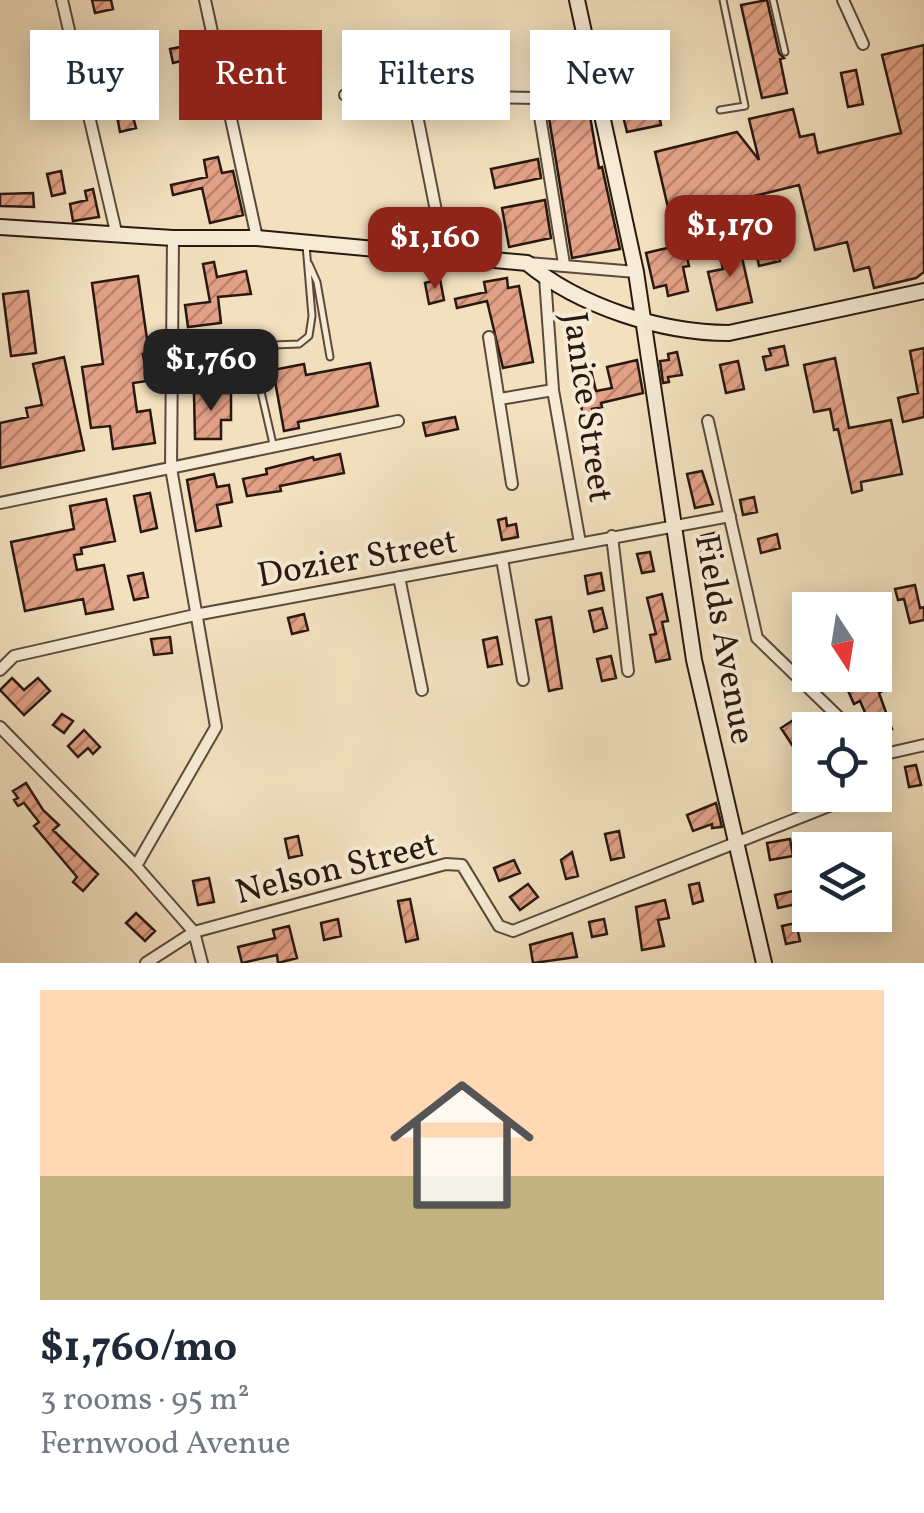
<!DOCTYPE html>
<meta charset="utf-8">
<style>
:root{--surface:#fff;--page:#f2f2f3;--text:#1f2937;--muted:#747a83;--line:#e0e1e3;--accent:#8f2418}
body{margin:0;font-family:Vollkorn,serif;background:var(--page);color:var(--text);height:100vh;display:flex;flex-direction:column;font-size:38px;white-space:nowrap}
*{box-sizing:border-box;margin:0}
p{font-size:32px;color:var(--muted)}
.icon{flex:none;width:55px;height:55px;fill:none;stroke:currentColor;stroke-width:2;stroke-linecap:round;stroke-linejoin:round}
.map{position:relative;height:963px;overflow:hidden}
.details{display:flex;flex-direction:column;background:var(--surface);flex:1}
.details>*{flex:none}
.hud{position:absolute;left:30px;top:30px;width:865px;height:90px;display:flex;gap:20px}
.needle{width:65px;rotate:168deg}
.tools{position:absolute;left:792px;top:592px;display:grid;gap:20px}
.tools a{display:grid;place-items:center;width:100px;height:100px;border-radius:0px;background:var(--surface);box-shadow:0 5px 25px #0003;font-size:50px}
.price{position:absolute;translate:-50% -85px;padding:0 22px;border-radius:20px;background:var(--accent);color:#fff;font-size:32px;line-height:65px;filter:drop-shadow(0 2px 5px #0008)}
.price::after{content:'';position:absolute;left:50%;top:60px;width:30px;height:22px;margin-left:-15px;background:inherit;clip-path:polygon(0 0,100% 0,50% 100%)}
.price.selected{background:#222;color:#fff}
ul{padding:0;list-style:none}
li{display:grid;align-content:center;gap:20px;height:530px;padding:0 40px}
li+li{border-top:2px solid var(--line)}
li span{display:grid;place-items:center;height:310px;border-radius:0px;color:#555}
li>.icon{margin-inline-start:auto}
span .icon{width:180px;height:180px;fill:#fffc;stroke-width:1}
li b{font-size:42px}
.pill{padding:0 35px;border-radius:0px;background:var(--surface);box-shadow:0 5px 25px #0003;font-size:35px;line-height:90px}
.pill.selected{background:var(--accent);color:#fff}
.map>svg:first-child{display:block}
.building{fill:url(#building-hatch);stroke:#291810;stroke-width:2.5}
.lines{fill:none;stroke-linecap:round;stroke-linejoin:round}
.lane-casing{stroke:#5b4a3c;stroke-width:9}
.street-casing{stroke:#5b4a3c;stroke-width:14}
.secondary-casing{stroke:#291810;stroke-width:18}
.lane{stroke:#f7ebd5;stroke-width:5}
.street{stroke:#f7ebd5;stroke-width:10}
.secondary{stroke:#f7ebd5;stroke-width:14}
.labels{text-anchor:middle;stroke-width:8;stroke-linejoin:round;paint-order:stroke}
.street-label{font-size:35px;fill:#291810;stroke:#f7ebd5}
</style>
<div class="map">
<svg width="924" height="963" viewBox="0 0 924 963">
<defs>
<pattern id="building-hatch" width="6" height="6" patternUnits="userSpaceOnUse" patternTransform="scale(2.5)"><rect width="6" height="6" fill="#e2a186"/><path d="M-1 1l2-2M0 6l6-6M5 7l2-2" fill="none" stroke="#b7826c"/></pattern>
</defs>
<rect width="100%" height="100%" fill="#f2e0be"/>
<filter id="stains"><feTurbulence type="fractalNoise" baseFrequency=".002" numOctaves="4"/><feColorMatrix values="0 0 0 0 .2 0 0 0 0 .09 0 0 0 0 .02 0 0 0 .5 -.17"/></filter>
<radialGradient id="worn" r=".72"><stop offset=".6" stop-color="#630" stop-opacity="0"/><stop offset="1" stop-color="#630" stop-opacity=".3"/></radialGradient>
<path class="building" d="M92 0H111L113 9 95 13Z
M767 0 779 53 784 58 780 59 787 93 762 98 741 5Z
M117 38 120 51 101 55 99 42Z
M190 45 193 58 173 63 170 49Z
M924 45V272L916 278 874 288 869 267 854 271 847 242 815 250 799 185 730 202 735 224 713 229 708 207 670 216 655 152 737 132 759 160 749 119 793 109 800 137 814 134 818 153 901 133 882 55Z
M57 52 60 69 44 73 40 55Z
M856 70 863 104 848 107 841 73Z
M588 105 599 168 602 167 620 249 572 258 547 106Z
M658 109 661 125 627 132 623 116Z
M132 113 136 128 120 132 117 116Z
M218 157 222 173 233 171 243 215 210 223 202 188 173 195 171 185 207 177 204 160Z
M538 159 541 178 495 188 491 169Z
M61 171 65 193 52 196 47 174Z
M93 189 99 217 73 221 70 204 87 200 85 191Z
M33 193 34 207 0 206V194Z
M545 200 551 238 509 247 502 208Z
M684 244 689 266 683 267 688 291 668 296 666 285 654 288 646 253Z
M739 244 752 302 717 310 708 272 723 269 718 249Z
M778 248 780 261 759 266 756 252Z
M214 262 217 277 246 271 251 294 218 297 221 323 188 327 185 305 210 302 203 264Z
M138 276 149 353 143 354 147 381 133 383 137 412 150 410 155 443 113 449 110 426 91 428 82 367 103 364 92 283Z
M507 278 508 288 519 286 533 362 503 368 487 301 457 308 455 299 486 292 484 282Z
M440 279 444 300 429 304 425 283Z
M28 291 36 353 11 356 3 294Z
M784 346 788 365 766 370 763 357 771 355 769 349Z
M924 348V417L903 422 898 398 918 393 910 351Z
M677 352 682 375 668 377 669 382 663 383 660 361 669 360 668 354Z
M64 357 84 450 0 468V423L28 417 26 408 42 405 33 364Z
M835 358 849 428 891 420 902 474 861 482 862 490 852 493 838 429 834 430 830 409 814 412 804 365Z
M637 360 643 393 601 403 602 407 592 409 599 435 588 438 574 374 591 370 596 391 612 388 607 367Z
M738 361 744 389 726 393 720 365Z
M218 362 221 376 194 381 191 367Z
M370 363 378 406 298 422 299 428 284 431 273 370 304 364 306 375Z
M194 393H231V420H221V439H195Z
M455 417 458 429 426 436 423 423Z
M340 454 344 473 280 486 281 491 247 496 243 479 267 474 266 469 313 457 314 460Z
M702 471 713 504 695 508 687 474Z
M214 474 217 487 229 485 232 502 217 505 221 526 196 531 187 480Z
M150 493 157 528 141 532 134 496Z
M754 497 757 512 743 515 740 500Z
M106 499 115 541 81 548 82 554 74 555 77 570 104 565 113 609 86 614 83 599 25 611 11 542 74 529 70 506Z
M506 518 507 526 516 524 518 537 502 540 498 520Z
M718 532 721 546 701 550 698 537Z
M777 534 780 548 761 553 758 539Z
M650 552 654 571 642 573 637 554Z
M143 573 148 597 134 600 128 576Z
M601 573 604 590 588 594 585 576Z
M915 585 920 608 924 607V620L910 623 904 599 898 600 895 589Z
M662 594 668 621 662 622 670 659 656 662 650 635 656 634 647 598Z
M602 608 607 628 594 632 589 611Z
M304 614 308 630 292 634 288 618Z
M551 617 562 688 549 691 536 620Z
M170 637 172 653 154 655 151 639Z
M497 637 502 664 488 667 483 640Z
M611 656 616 678 602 681 597 659Z
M831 675H850L853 688 880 675 887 689 879 693 892 729 875 733 871 715 867 717 860 701 854 704 845 684 834 687Z
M12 678 24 690 38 678 50 691 24 715 0 690Z
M62 714 73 721 64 733 53 725Z
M798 717 810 736V746L798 754 781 728Z
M84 730 100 747 93 754 88 748 78 757 68 746Z
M916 765 921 785 909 787 905 767Z
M26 783 43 810 59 825 53 830 98 874 83 891 73 882 77 877 34 826 39 822 24 803 18 806 14 800 18 798 13 791Z
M716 803 722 827 712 828V824L693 831 687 815Z
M619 831 624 857 611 860 605 834Z
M298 836 302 855 289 858 285 839Z
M790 839 793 856 770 860 767 843Z
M572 852 578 876 566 879 561 860Z
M514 860 520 873 499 881 494 868Z
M209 878 214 902 198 905 193 881Z
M699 883 703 901 693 904 689 885Z
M528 884 538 897 520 910 510 897Z
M798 890 801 903 778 908 775 895Z
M410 899 418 939 406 942 398 901Z
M665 900 669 918 658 920 664 946 642 950 636 907Z
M136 913 155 931 145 941 126 923Z
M338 919 341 936 324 940 321 923Z
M604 919 607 934 592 937 589 922Z
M796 923 800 941 786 944 782 926Z
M289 926 297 958 278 963 277 955 242 963 238 947 275 938 273 930Z
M572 933 577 957 533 963 530 945Z"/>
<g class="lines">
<defs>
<path id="lane" d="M773 0 785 52
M720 110 745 106 723 0
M309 264 317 282 330 357
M172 349 299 344 309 336 312 316 306 245
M259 383 273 444"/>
<path id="street" d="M62 0 116 232
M205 0 257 238
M843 0 863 44
M345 95 537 98 596 96
M413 95 445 256
M537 98 564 264
M528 263 636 272
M545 278 553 390 580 543
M489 337 512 484
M500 399 553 390
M708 421 757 638 852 730
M0 503 398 421
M612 536 628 671
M502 559 523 680
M399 577 422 690
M0 670 14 656 195 615 730 516
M0 727 136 866 194 932 202 963
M876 756 924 745
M136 866 216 727 171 468 173 238
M146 963 194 932 446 864 462 865 499 926 513 931 839 802 845 795"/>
<path id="secondary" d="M577 0 636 272 694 660 764 963
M0 227 173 238H257L527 263C579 306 661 333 729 333L924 291"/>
</defs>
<use href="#lane" class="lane-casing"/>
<use href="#street" class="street-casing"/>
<use href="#secondary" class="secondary-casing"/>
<use href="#lane" class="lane"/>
<use href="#street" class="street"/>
<use href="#secondary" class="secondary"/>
</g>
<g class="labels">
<g class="street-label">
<text transform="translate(589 407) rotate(82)" y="12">Janice Street</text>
<text transform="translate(357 557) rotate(-10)" y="12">Dozier Street</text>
<text transform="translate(726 639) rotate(80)" y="12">Fields Avenue</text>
<text transform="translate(336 867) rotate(-14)" y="12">Nelson Street</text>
</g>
</g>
<rect width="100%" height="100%" filter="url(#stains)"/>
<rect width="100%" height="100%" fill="url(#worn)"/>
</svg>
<div class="tools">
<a><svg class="needle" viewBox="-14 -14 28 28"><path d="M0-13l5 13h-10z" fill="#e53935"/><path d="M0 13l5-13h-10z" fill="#747a83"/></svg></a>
<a><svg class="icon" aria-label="locate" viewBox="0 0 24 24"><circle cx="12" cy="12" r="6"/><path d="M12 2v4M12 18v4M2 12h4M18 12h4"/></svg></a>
<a><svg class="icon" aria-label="layers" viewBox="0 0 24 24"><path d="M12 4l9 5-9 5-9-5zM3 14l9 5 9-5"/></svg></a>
</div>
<b class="price" style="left:730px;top:280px">$1,170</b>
<b class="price" style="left:435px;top:292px">$1,160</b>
<b class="price selected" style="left:211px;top:414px">$1,760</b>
<div class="hud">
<a class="pill">Buy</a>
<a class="pill selected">Rent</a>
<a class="pill">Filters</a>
<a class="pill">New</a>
</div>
</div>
<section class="details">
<ul>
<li><span style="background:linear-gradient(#ffd9b3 60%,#c2b280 0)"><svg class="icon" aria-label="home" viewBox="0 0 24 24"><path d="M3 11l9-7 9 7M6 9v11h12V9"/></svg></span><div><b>$1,760/mo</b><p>3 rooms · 95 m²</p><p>Fernwood Avenue</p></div></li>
</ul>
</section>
